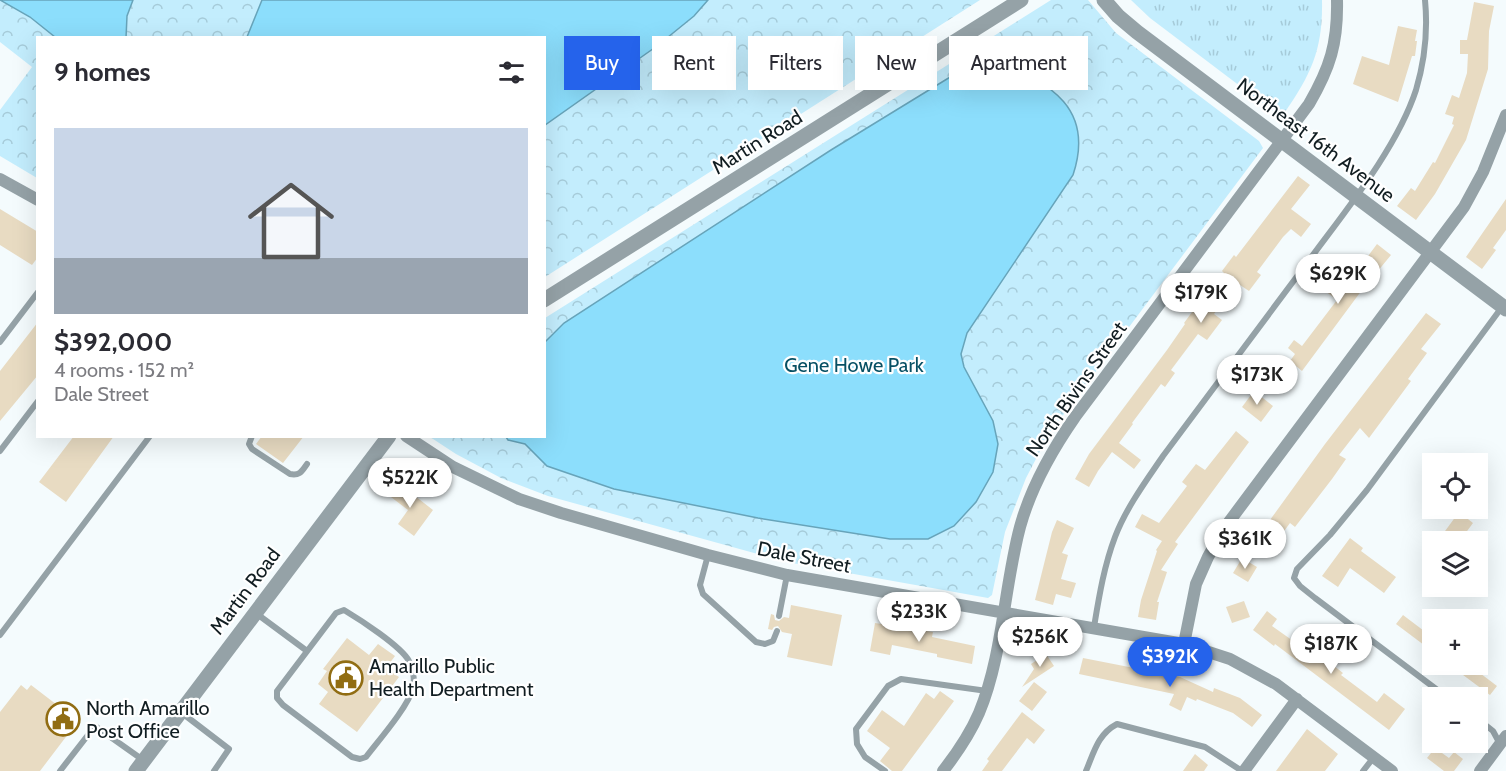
<!DOCTYPE html>
<meta charset="utf-8">
<style>
:root{--surface:#fff;--page:#f7f7f7;--text:#2b2b33;--muted:#7c7c81;--line:#e1e1e2;--accent:#2563eb}
body{margin:0;font-family:Cabin,sans-serif;background:var(--page);color:var(--text);height:100vh;display:flex;flex-direction:column;font-size:22px;white-space:nowrap}
*{box-sizing:border-box;margin:0}
p{font-size:20px;color:var(--muted)}
.icon{flex:none;width:33px;height:33px;fill:none;stroke:currentColor;stroke-width:2;stroke-linecap:round;stroke-linejoin:round}
.map{position:relative;flex:1;overflow:hidden}
.panel{position:absolute;left:36px;top:36px;width:510px;height:402px;display:flex;flex-direction:column;background:var(--surface);border-radius:0px;box-shadow:0 6px 24px #0002}
.panel>*{flex:none}
.guide{position:absolute;left:564px;top:36px;width:570px;height:54px;display:flex;gap:12px}
.fabs{position:absolute;left:1422px;top:453px;display:grid;gap:12px}
.fabs a{display:grid;place-items:center;width:66px;height:66px;border-radius:0px;background:var(--surface);box-shadow:0 6px 24px #0002;font-size:30px}
.price{position:absolute;translate:-50% -51px;padding:0 14px;border-radius:21px;background:#fff;color:#222;font-size:20px;line-height:39px;filter:drop-shadow(0 2px 3px #0008)}
.price::after{content:'';position:absolute;left:50%;top:36px;width:18px;height:14px;margin-left:-9px;background:inherit;clip-path:polygon(0 0,100% 0,50% 100%)}
.price.on{background:var(--accent);color:#fff}
ul{padding:0;list-style:none}
li{display:grid;align-content:center;gap:12px;height:318px;padding:0 18px}
li+li{border-top:2px solid var(--line)}
li span{display:grid;place-items:center;height:186px;border-radius:0px;color:#555}
li>.icon{margin-inline-start:auto}
span .icon{width:108px;height:108px;fill:#fffc;stroke-width:1}
li b{font-size:26px}
h2{display:flex;justify-content:space-between;align-items:center;height:72px;padding:0 18px;font-size:26px}
.tag{padding:0 21px;border-radius:0px;background:var(--surface);box-shadow:0 6px 24px #0002;font-size:21px;line-height:54px}
.tag.on{background:var(--accent);color:#fff}
.map>svg:first-child{display:block}
.grass{fill:url(#grass-tufts)}
.park{fill:url(#park-crowns)}
.water{fill:#8cdefc;stroke:#67a4ba;stroke-width:1.5}
.building{fill:#e8dbc2}
.lines{fill:none;stroke-linecap:round;stroke-linejoin:round}
.service{stroke:#95a2a7;stroke-width:6}
.minor{stroke:#95a2a7;stroke-width:12}
.tertiary{stroke:#95a2a7;stroke-width:15}
.labels{text-anchor:middle;stroke-width:4.5;stroke-linejoin:round;paint-order:stroke}
.street-label{font-size:20px;fill:#111d21;stroke:#fff}
.park-label{font-size:20px;fill:#075064;stroke:#fff}
.poi-label{font-size:20px;fill:#111d21;stroke:#fff;text-anchor:start}
</style>
<div class="map">
<svg width="1506" height="771" viewBox="0 0 1506 771">
<defs>
<pattern id="grass-tufts" width="24" height="20" patternUnits="userSpaceOnUse" patternTransform="scale(1.5)"><rect width="24" height="20" fill="#c3edfd"/><path d="M3 7l-1-3M5 7V3M7 7l1-3M15 17l-1-3M17 17v-4M19 17l1-3" fill="none" stroke="#a6cbd9"/></pattern>
<pattern id="park-crowns" width="20" height="18" patternUnits="userSpaceOnUse" patternTransform="scale(1.5)"><rect width="20" height="18" fill="#c3edfd"/><path d="M2 6a3 3 0 1 1 6 0M12 15a3 3 0 1 1 6 0" fill="none" stroke="#a6cbd9"/></pattern>
</defs>
<rect width="100%" height="100%" fill="#f4fbfd"/>
<path class="grass" d="M1131 0H1322C1323 48 1312 73 1285 112L1277 114 1150 18Z"/>
<path class="park" d="M0 0H980L545 277 544 38H38L37 178 0 156V110L32 67 0 42Z
M1051 0H1088L1116 33 1259 141 1263 148 1049 434 1026 478 1005 532 992 595 988 598 787 562 548 496 501 478 456 454 430 437 544 436 545 318Z"/>
<path class="water" d="M0 0H133L127 16 126 38 55 37 30 17Z
M262 0H708L694 16 657 46 545 125 544 38 247 37Z
M997 61C1051 83 1095 109 1073 175L967 333 961 354 964 367 993 421 998 444 993 472 976 502 954 526 928 539H890L758 518 614 489 547 466 525 444 508 440 506 437 544 436 545 342 564 323 831 150 960 71 972 65Z"/>
<path class="building" d="M1474 2 1494 6 1489 31 1488 69 1466 140 1435 194 1416 220 1397 206 1411 188 1415 191 1433 162 1435 163 1454 125 1452 124 1454 117 1445 114 1452 95 1459 98 1467 73 1468 54H1460V40H1467Z
M1398 26 1417 30 1415 41H1417L1415 56H1412L1398 102 1353 84 1362 56 1389 65Z
M1298 176 1310 185 1291 209 1311 224 1301 237 1291 229 1283 237 1257 272 1261 275 1249 291 1237 283 1214 314 1222 320 1207 340 1198 334 1171 370 1175 373 1165 387 1161 384 1132 423 1133 424 1119 443 1141 460 1134 469 1112 452 1098 471 1089 487 1075 479 1089 454 1167 350 1185 324 1184 323 1195 308 1197 309 1224 273 1222 271 1234 255 1236 257Z
M1506 199V230L1493 248 1496 250 1482 269 1466 257Z
M0 209 38 232V257L32 265 0 245Z
M1377 244 1391 255 1359 294 1302 371 1290 361 1295 354 1288 348 1294 340 1302 346 1337 300 1312 281 1318 273 1342 291Z
M1426 313 1441 324 1421 349 1427 353 1408 379 1411 381 1369 438 1360 428 1339 455 1346 459 1332 479 1295 527 1290 523 1271 549 1257 538 1325 444Z
M38 322V375L0 421V371Z
M1254 391 1273 406 1261 422 1242 407Z
M1236 431 1249 442 1175 542 1178 544 1161 570 1167 572 1157 602H1159L1156 620 1138 617 1141 600 1157 551 1156 550 1162 541 1135 527 1142 514 1159 523 1187 486 1182 482 1196 464 1205 470Z
M74 436H114L66 502 39 482Z
M262 436H304L283 463 256 444Z
M397 482 433 510 414 536 398 524 408 510 387 494Z
M1459 512 1473 523 1459 542H1437Z
M1057 520 1074 528 1062 553 1068 555 1061 579 1076 583 1071 598 1056 594 1053 605 1035 600 1052 532Z
M1350 538 1363 548 1361 551 1396 577 1384 593 1350 568 1338 587 1322 576Z
M1242 558 1257 567 1248 582 1233 573Z
M1244 601 1250 617 1232 623 1226 607Z
M791 605 842 615 832 666 787 657 792 634 782 632 778 626 774 627 772 630 768 629 771 614 774 615 775 620 779 621 784 617 789 618Z
M1267 611 1277 619 1272 626 1296 643 1297 641 1327 664 1329 662 1343 673 1341 675 1377 702 1384 693 1405 709 1389 730 1275 644 1274 646 1253 630Z
M1403 615 1432 637V651L1396 624Z
M875 623 933 632 932 637 975 646 972 664 937 657V654L892 645 890 655 870 651Z
M347 638 369 655 378 644 395 656 386 668 399 677 357 732 319 704 328 692 318 684 327 671 323 669Z
M1046 654 1054 666 1022 687 1034 669 1031 664Z
M1083 658 1180 677 1213 692 1214 688 1240 698 1262 715 1252 727 1233 713 1197 699 1196 701 1187 697 1181 711 1169 705 1174 694 1079 674Z
M1465 664H1468L1497 686 1490 695 1459 672Z
M1034 682 1047 692 1032 711 1019 701Z
M21 685 27 690 31 685 78 721 40 771H0V712Z
M940 691 954 701 902 771H892L880 761 890 748 867 731 882 710 904 726 926 693 934 699Z
M1022 712 1045 730 1034 744 1027 738 1002 771H982L989 761 987 759Z
M1307 729 1338 754 1325 771H1276Z
M1435 748 1449 758 1454 752 1463 759 1454 771H1444L1427 758Z
M1195 754 1208 765 1204 771H1183Z"/>
<g class="lines">
<path class="service" d="M0 342 38 292
M252 436 249 444 252 449 290 474C300 476 302 471 307 464
M0 451 38 401
M708 555 700 585 703 594 756 642 765 644 773 641 777 631
M344 610C359 619 401 646 409 661 413 668 415 680 413 688 408 707 379 740 366 757L360 759 352 757 283 705 277 698V691L336 613Z
M257 614 307 651
M779 616 787 575
M1094 627C1099 597 1104 566 1115 537 1126 508 1146 481 1163 456 1212 390 1261 325 1310 259 1346 210 1397 148 1416 90 1425 60 1428 31 1425 0
M0 635 150 436
M1448 698 1315 598 1300 586 1294 578 1297 569 1330 535 1367 490 1502 307
M182 713 229 749 214 771
M1478 719 1493 731 1500 744
M60 771 95 726 143 760
M885 771 865 757 857 744 856 729 888 686 901 679 987 691
M1086 771C1094 752 1098 734 1117 724L1205 747 1242 771
M1363 771 1374 757"/>
<path class="minor" d="M0 179 38 200
M406 436 453 467 519 499 561 513 708 555 787 575 1184 644 1230 659 1276 684 1392 771
M1184 644 1196 584 1208 557 1223 530 1464 207 1483 172 1506 115
M943 771C957 753 970 734 979 713 1003 655 1004 587 1020 527 1031 487 1052 450 1075 417L1309 104C1330 68 1338 43 1337 0
M1244 771 1297 699
M1480 771 1506 736"/>
<path class="tertiary" d="M1104 0 1118 16 1137 32 1506 309
M544 300 1021 0
M136 771 389 436"/>
</g>
<defs>
<symbol id="civic-ring" viewBox="-11 -11 22 22"><circle r="9.5" fill="#fff" stroke="#916d13" stroke-width="1.5"/><path d="M-.6-6.5H3V-4.5H.6V-3L4-1V1h2V6H-6V1h2V-1L-.6-3ZM-1.2 2.5V6h2.4V2.5Z" fill="#916d13"/></symbol>
</defs>
<g fill-rule="evenodd">
<use href="#civic-ring" x="327" y="659" width="38" height="38"/>
<use href="#civic-ring" x="44" y="700" width="38" height="38"/>
</g>
<g class="labels">
<g class="street-label">
<text transform="translate(1316 140) rotate(37)" y="7">Northeast 16th Avenue</text>
<text transform="translate(757 142) rotate(-32)" y="7">Martin Road</text>
<text transform="translate(1076 389) rotate(-55)" y="7">North Bivins Street</text>
<text transform="translate(804 557) rotate(11)" y="7">Dale Street</text>
<text transform="translate(245 591) rotate(-53)" y="7">Martin Road</text>
</g>
<g class="park-label">
<text x="854" y="372">Gene Howe Park</text>
</g>
<g class="poi-label">
<text x="369" y="673">Amarillo Public<tspan x="369" dy="23">Health Department</tspan></text>
<text x="86" y="715">North Amarillo<tspan x="86" dy="23">Post Office</tspan></text>
</g>
</g>
</svg>
<div class="fabs">
<a><svg class="icon" aria-label="locate" viewBox="0 0 24 24"><circle cx="12" cy="12" r="6"/><path d="M12 2v4M12 18v4M2 12h4M18 12h4"/></svg></a>
<a><svg class="icon" aria-label="layers" viewBox="0 0 24 24"><path d="M12 4l9 5-9 5-9-5zM3 14l9 5 9-5"/></svg></a>
<a>+</a>
<a>−</a>
</div>
<b class="price" style="left:1338px;top:305px">$629K</b>
<b class="price" style="left:1201px;top:324px">$179K</b>
<b class="price" style="left:1257px;top:406px">$173K</b>
<b class="price" style="left:410px;top:509px">$522K</b>
<b class="price" style="left:1245px;top:570px">$361K</b>
<b class="price" style="left:919px;top:643px">$233K</b>
<b class="price" style="left:1040px;top:668px">$256K</b>
<b class="price" style="left:1331px;top:675px">$187K</b>
<b class="price on" style="left:1170px;top:688px">$392K</b>
<div class="guide">
<a class="tag on">Buy</a>
<a class="tag">Rent</a>
<a class="tag">Filters</a>
<a class="tag">New</a>
<a class="tag">Apartment</a>
</div>
<section class="panel">
<h2>9 homes<svg class="icon" aria-label="filters" viewBox="0 0 24 24"><path d="M4 7h16M4 17h16"/><circle cx="9" cy="7" r="2"/><circle cx="15" cy="17" r="2"/></svg></h2>
<ul>
<li><span style="background:linear-gradient(#c9d6e8 70%,#9aa5b1 0)"><svg class="icon" aria-label="home" viewBox="0 0 24 24"><path d="M3 11l9-7 9 7M6 9v11h12V9"/></svg></span><div><b>$392,000</b><p>4 rooms · 152 m²</p><p>Dale Street</p></div></li>
</ul>
</section>
</div>
